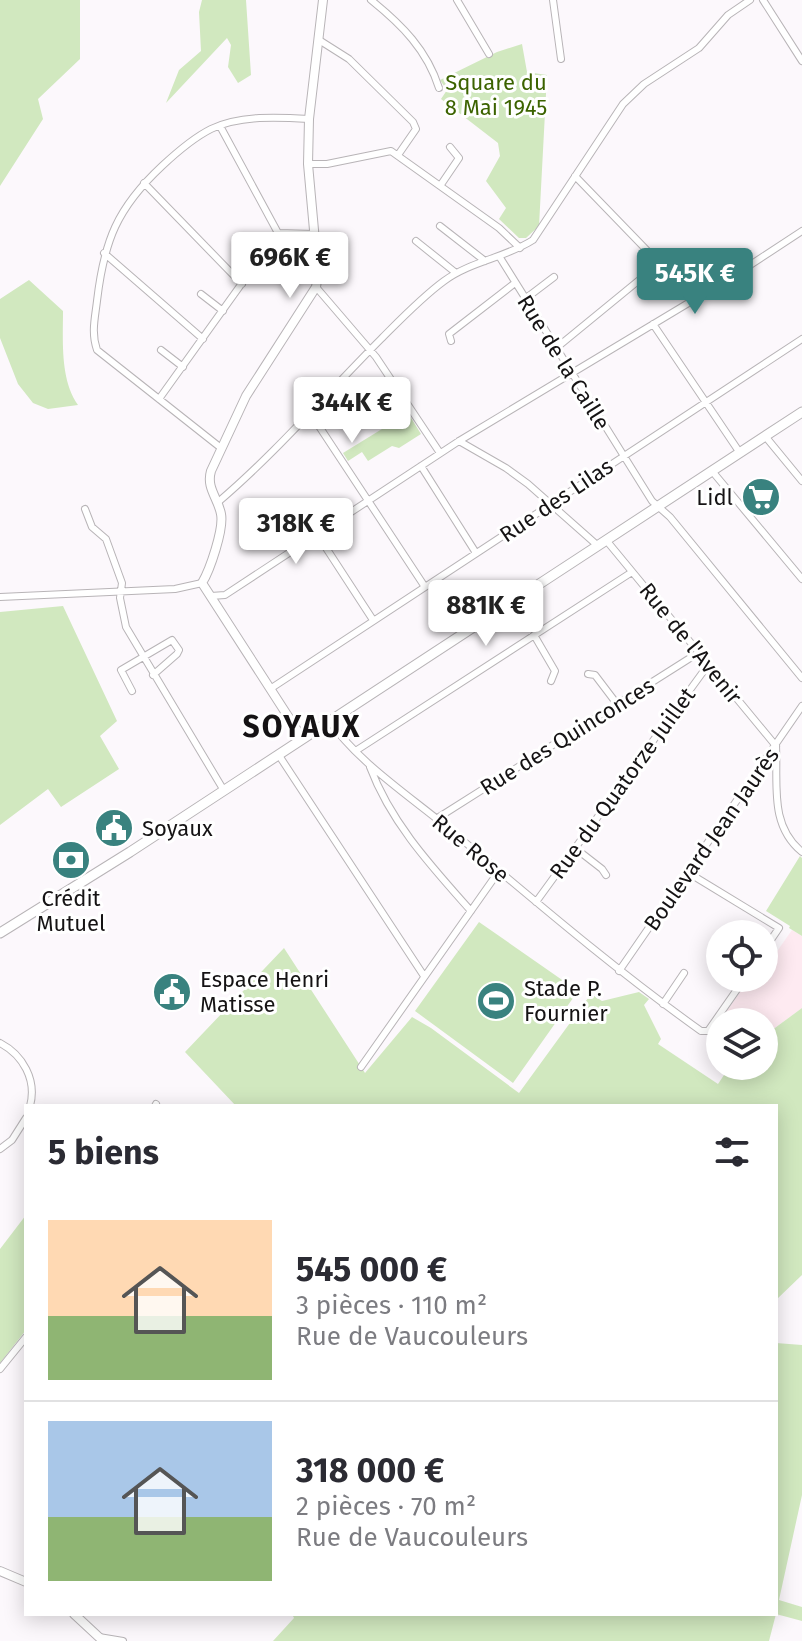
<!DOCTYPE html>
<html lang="fr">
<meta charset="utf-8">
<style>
:root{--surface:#fff;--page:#f2f2f3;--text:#2b2b33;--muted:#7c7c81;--line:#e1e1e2;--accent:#39827f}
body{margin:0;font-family:"Fira Sans",sans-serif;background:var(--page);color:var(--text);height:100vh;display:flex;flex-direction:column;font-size:30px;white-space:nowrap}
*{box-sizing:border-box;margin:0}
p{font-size:26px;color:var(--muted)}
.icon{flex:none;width:44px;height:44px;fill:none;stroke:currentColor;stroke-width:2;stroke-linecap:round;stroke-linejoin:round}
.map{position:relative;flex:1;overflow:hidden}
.drawer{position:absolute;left:24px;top:1104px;width:754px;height:512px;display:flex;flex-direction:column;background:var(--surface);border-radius:0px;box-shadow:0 4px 20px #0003}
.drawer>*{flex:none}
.controls{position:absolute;left:706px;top:920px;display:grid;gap:16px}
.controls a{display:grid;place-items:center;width:72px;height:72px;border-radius:50%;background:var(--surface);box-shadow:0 4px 20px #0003;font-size:40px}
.price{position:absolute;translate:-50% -68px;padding:0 18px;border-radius:8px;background:#fff;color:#222;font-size:26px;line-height:52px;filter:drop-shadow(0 2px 4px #0008)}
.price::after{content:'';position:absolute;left:50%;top:48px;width:24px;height:18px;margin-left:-12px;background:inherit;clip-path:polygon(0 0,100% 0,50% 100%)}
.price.active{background:var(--accent);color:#fff}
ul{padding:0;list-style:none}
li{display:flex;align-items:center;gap:24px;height:200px;padding:0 24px}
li+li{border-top:2px solid var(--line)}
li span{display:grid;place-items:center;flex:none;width:224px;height:160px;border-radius:0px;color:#555}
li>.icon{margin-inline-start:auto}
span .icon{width:96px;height:96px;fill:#fffc;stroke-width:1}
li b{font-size:34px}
h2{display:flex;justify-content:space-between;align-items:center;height:96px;padding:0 24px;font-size:34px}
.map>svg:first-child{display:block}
.education{fill:#feeaf1}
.green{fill:#d1e8bf}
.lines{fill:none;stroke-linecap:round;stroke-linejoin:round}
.minor-casing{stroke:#b8b4b7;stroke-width:8}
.tertiary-casing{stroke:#b8b4b7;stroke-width:10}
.secondary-casing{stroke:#b8b4b7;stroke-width:11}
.minor{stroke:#fff;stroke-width:6}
.tertiary{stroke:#fff;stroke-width:8}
.secondary{stroke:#fff;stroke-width:9}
.labels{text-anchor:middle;stroke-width:6;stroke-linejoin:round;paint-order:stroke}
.park-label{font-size:22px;fill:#3c6300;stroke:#fff}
.street-label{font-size:22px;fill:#151314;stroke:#fff}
.poi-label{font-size:22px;fill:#151314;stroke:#fff;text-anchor:start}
.district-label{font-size:30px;font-weight:bold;letter-spacing:2px;fill:#151314;stroke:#fff}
</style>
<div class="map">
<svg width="802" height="1641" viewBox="0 0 802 1641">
<rect width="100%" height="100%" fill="#fcf8fc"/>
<path class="education" d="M792 930 802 936V1008L764 1036V1022H720V1048L708 1040 715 1028 750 978H764V970Z"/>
<path class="green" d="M0 0H80V59L38 99 43 119 0 186Z
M202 0H246L251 75 238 83 228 67 231 45 227 38 166 103 179 70 201 51 199 12Z
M522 44 527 72 547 75 539 226 526 238H519L499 219 506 208 486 181 500 156 498 143 441 99 447 90 440 80 497 52Z
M29 280 63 311C63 341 60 380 78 405L48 409 33 403 18 384 0 338V299Z
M408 413 421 434 399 448 392 446 368 461 362 452 348 461 343 453Z
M63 606 117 721 100 736 119 769 61 807 48 789 0 825V612Z
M800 856 802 858V936L789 928 790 926 766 911Z
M479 922 578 991 513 1083 415 1011Z
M284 948 365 1073 412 1017 431 1028 519 1093 591 994 602 1001 639 992 649 999 644 1005 661 1039 658 1044 718 1084 730 1066H764V1036L802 1008V1275L776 1300V1106H236L185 1052Z
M26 1215V1330L0 1363V1249Z
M776 1343 802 1345V1495L779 1600 802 1607V1621L776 1614 769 1641H273L294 1618 292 1614H776Z"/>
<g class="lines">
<defs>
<path id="minor" d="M371 0C402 25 427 50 439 88
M457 0 489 54
M553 0 561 59
M763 0 802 61
M319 40 349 59 413 122 416 129 398 155
M220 126 278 233
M308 164H327L391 151 499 228 520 248
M575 176 694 299
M144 183 242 284
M440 186 459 158 450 147
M440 226 485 261
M240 239 262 255
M416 241 456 273
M104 253 203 339
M499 256 652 501 670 517 802 678
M316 287 376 357 440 453
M201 294 223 311
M525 299 554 277
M653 324 740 453
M451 341 449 334 515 283
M555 349 660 263
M161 350 183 367
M159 399 278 233 314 234
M309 411 425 587
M765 436 802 481
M459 441 506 468 528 484 597 545
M221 448 97 350C91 333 95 318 97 301 104 241 117 208 162 166 177 152 193 138 211 129 239 115 279 117 309 119
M421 466 476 553
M712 471 802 579
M217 503C276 453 327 393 381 339 401 319 422 297 444 281 471 261 505 258 533 240L623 104 644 84 699 48 728 15 750 0
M85 509 92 527 106 539 122 583 120 598 126 627 223 789
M317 534 373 620
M606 540 776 746
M211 596 225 595 459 441 735 275 802 231
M0 597 175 589 202 583
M534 635 555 671 551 681
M588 674 595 675 617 704
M270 689 802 339
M132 691 121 670 172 640 179 650 177 654 153 675
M329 720C355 759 405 793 442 823 527 894 610 966 701 1031H708L745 978
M776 746C778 784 769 825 802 852
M357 750 632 572
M278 754 424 976
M370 767C391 823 432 867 471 911
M436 819 698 653
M575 848 602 869 606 875
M687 872 779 928 764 950
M536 902 708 665
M619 971 802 706
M663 1004 684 973
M0 1043C23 1055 37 1080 30 1106
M361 1067 499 871
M155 1106 156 1104
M0 1149 12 1140 26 1118
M0 1369 26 1337
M99 1637 123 1641"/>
<path id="tertiary" d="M302 738 202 583C210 570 224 529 221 514 218 498 206 488 211 471L246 396 316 287 318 274 308 164 309 119 323 0
M0 1571 26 1582
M74 1614 103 1641"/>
<path id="secondary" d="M0 933 130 852 802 412"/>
</defs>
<use href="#minor" class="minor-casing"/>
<use href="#tertiary" class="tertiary-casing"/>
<use href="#secondary" class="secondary-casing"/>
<use href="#minor" class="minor"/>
<use href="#tertiary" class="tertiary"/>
<use href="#secondary" class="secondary"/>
</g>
<defs>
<symbol id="supermarket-disc" viewBox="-11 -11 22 22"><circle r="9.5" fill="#39827f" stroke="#fff"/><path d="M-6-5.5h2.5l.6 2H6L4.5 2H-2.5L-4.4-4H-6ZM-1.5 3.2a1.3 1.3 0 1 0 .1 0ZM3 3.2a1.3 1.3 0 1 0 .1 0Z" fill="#fff"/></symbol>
<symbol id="civic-disc" viewBox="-11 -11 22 22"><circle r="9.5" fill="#39827f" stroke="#fff"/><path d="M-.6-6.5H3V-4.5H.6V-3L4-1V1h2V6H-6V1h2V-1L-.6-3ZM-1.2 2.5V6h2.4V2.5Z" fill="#fff"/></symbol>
<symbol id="bank-disc" viewBox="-11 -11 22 22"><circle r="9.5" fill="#39827f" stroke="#fff"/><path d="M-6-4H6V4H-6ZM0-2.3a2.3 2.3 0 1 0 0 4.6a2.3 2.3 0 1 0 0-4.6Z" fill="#fff"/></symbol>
<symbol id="stadium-disc" viewBox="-11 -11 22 22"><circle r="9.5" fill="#39827f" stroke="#fff"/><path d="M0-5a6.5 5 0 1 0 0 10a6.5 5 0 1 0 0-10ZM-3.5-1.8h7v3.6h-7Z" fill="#fff"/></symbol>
</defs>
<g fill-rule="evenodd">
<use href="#supermarket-disc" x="739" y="475" width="44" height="44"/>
<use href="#civic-disc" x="92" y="806" width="44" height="44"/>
<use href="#bank-disc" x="49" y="838" width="44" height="44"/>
<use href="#civic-disc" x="150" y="970" width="44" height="44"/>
<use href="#stadium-disc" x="474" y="979" width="44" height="44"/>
</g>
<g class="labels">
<g class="park-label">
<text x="496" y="90">Square du<tspan x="496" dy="25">8 Mai 1945</tspan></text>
</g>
<g class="street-label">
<text transform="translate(564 362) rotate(58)" y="8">Rue de la Caille</text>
<text transform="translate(556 500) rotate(-34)" y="8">Rue des Lilas</text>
<text transform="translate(691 643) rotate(51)" y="8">Rue de l'Avenir</text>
<text transform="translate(567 736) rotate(-32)" y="8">Rue des Quinconces</text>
<text transform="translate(622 783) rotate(-54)" y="8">Rue du Quatorze Juillet</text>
<text transform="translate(711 839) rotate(-55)" y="8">Boulevard Jean Jaurès</text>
<text transform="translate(471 848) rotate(40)" y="8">Rue Rose</text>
</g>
<g class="poi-label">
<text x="733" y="505" text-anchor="end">Lidl</text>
<text x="142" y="836">Soyaux</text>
<text x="71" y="906" text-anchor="middle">Crédit<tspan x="71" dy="25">Mutuel</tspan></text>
<text x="200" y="987">Espace Henri<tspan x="200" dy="25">Matisse</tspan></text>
<text x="524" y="996">Stade P.<tspan x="524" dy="25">Fournier</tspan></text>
</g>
<g class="district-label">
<text x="302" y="737">SOYAUX</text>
</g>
</g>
</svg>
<div class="controls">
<a><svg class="icon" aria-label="locate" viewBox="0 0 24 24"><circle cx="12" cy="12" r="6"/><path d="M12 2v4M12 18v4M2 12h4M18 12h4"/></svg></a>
<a><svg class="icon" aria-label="layers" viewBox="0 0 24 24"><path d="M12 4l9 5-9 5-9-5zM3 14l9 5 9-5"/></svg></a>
</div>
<b class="price" style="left:290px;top:300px">696K €</b>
<b class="price active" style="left:695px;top:316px">545K €</b>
<b class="price" style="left:352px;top:445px">344K €</b>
<b class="price" style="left:296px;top:566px">318K €</b>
<b class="price" style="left:486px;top:648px">881K €</b>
<section class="drawer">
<h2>5 biens<svg class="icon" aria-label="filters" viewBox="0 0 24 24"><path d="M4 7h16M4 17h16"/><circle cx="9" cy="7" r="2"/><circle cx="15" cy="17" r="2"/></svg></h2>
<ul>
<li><span style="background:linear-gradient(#ffd9b3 60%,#8fb573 0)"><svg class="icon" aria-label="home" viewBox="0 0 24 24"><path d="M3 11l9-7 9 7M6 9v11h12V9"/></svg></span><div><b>545 000 €</b><p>3 pièces · 110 m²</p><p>Rue de Vaucouleurs</p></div></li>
<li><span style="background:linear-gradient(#a9c7e8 60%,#8fb573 0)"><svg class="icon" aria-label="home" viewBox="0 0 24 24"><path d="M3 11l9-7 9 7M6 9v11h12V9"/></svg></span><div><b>318 000 €</b><p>2 pièces · 70 m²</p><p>Rue de Vaucouleurs</p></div></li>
</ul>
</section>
</div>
